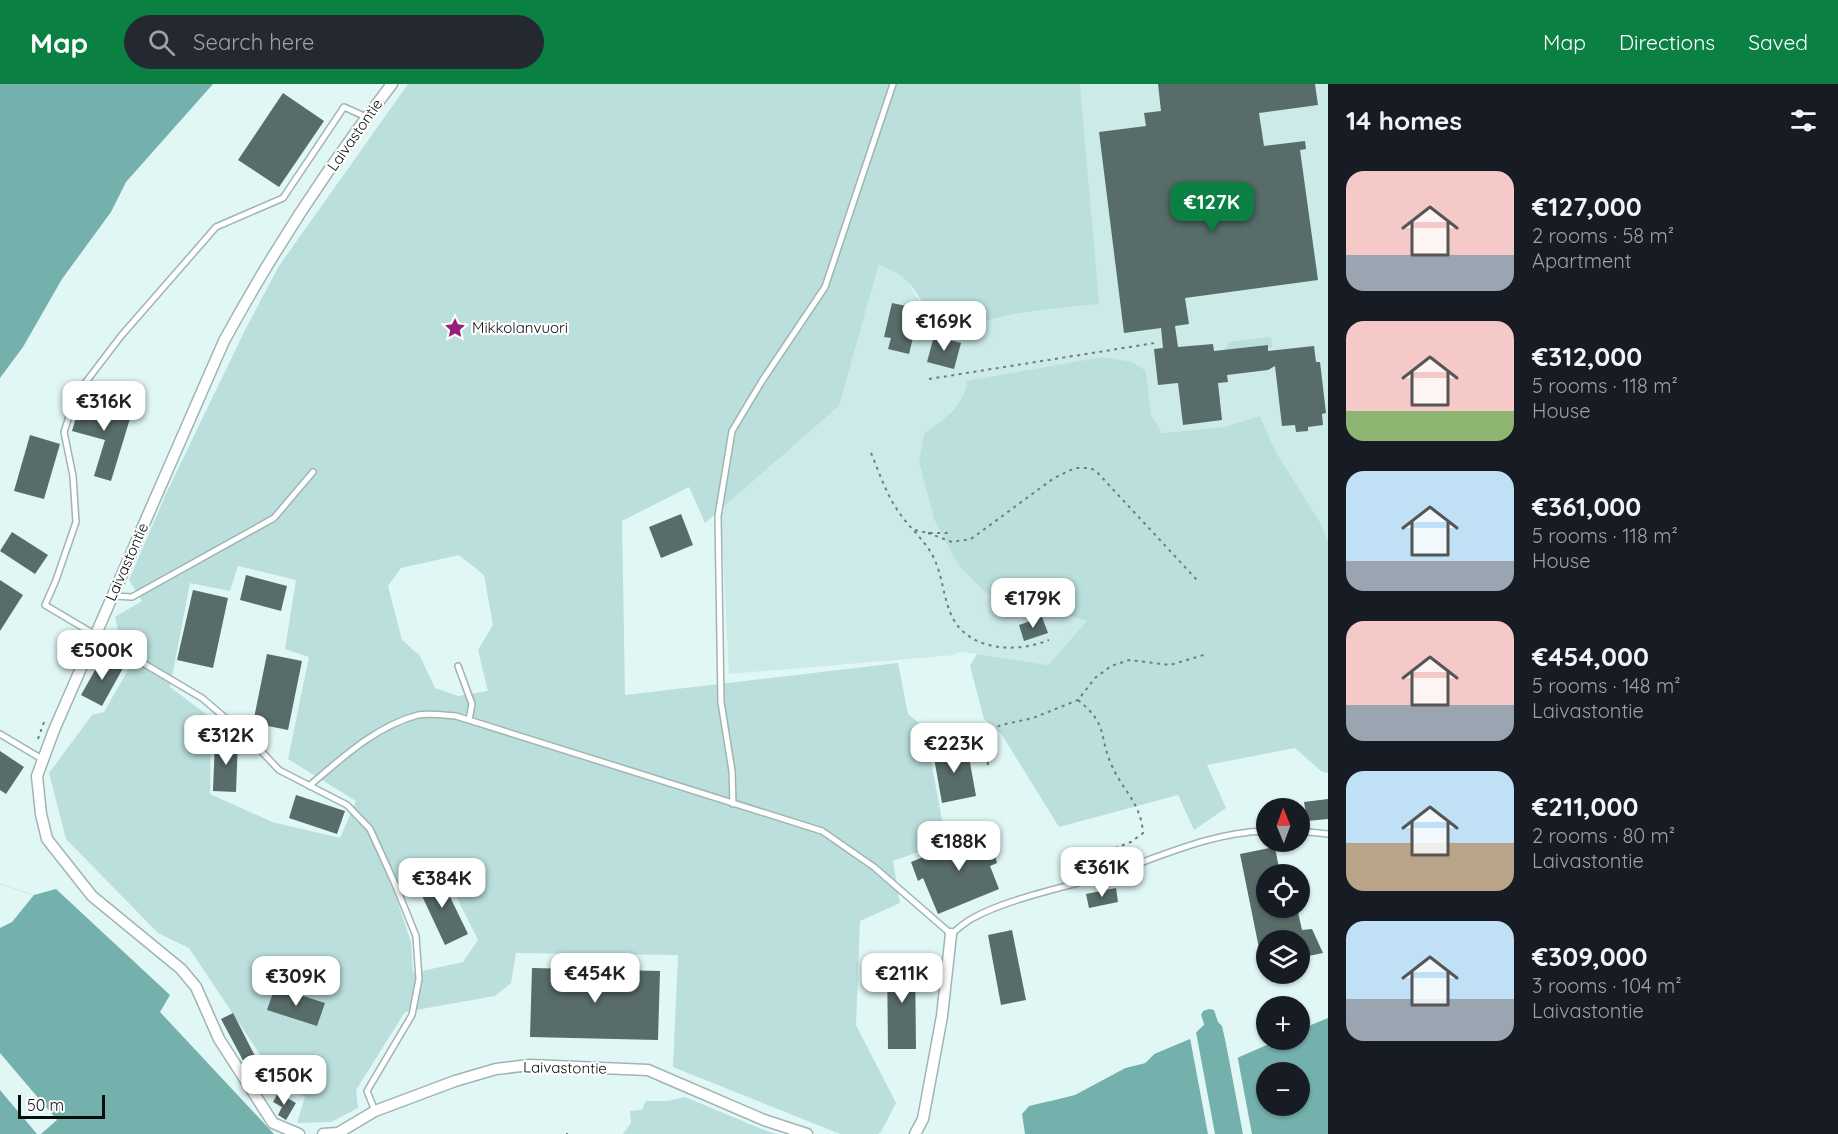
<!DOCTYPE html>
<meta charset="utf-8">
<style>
:root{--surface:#171b24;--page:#242831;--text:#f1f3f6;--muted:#9ea1a6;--accent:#0b8043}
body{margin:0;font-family:Quicksand,sans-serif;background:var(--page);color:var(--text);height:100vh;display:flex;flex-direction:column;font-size:22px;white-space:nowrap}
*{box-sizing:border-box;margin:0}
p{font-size:20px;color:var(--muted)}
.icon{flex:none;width:33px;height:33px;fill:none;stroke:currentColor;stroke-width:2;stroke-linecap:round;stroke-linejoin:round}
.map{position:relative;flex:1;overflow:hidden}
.side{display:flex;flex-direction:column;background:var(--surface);width:510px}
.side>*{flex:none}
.needle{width:39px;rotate:359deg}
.controls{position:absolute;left:1256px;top:714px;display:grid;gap:12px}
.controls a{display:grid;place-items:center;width:54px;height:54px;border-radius:50%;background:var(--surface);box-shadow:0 2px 4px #0004;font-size:30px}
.scale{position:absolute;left:18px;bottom:15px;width:87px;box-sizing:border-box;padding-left:6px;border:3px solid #060d0c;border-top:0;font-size:16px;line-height:21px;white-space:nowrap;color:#060d0c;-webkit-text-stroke:4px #fefefe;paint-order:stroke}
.price{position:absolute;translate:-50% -51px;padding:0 14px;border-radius:12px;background:#fff;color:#222;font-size:20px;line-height:39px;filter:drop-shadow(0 2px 3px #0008)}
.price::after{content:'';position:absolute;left:50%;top:36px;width:18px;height:14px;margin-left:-9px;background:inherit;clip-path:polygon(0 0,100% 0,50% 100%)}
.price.selected{background:var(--accent);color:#fff}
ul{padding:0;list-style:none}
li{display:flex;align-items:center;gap:18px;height:150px;padding:0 18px}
li span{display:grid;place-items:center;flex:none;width:168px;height:120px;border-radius:18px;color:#555}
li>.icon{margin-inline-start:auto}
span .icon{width:72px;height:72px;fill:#fffc;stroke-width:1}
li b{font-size:26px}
h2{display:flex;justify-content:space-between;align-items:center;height:72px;padding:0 18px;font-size:26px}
header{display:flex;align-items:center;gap:36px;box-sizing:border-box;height:84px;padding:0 30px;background:var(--accent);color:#fff}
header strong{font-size:28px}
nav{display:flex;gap:33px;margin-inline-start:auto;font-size:21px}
.search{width:420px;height:54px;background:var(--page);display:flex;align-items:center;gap:15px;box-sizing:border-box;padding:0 21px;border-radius:33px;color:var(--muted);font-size:22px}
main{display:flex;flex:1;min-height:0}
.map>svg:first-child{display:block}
.built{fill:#cbeae8}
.green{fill:#badfdc;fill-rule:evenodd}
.water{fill:#74b1ad;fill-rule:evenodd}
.pier{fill:#e0f7f5}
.building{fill:#586c6a}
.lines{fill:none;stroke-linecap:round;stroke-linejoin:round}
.service-casing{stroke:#a0b5b3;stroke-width:8}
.minor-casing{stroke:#a0b5b3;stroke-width:13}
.path{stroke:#6f7d7c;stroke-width:2;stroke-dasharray:3 4.5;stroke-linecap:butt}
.service{stroke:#fff;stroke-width:5}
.minor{stroke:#fff;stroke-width:10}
.labels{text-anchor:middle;stroke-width:4.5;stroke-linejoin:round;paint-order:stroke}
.street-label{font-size:15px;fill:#060d0c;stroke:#fefefe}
.poi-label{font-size:15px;fill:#060d0c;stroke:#fefefe;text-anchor:start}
</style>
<header>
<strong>Map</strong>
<div class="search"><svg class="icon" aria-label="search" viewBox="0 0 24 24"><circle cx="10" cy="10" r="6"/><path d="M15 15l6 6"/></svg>Search here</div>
<nav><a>Map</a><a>Directions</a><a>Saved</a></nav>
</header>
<main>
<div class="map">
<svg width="1328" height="1050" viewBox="0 0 1328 1050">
<rect width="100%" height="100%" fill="#e0f7f5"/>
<path class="built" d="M1080 0H1328V457L1321 440 1274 367 1260 332 1224 343 1161 349 1151 331 1146 287 967 297 966 311 947 332 924 350 919 377 935 435 958 480 1025 526 1048 525 1088 537 1048 581 964 568 956 569 955 571 729 590 721 431 723 423 839 322 879 180 907 196 917 214 931 228 944 235 985 237 1021 229 1098 220Z"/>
<path class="green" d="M408 0H1080L1099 220C1073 223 1047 225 1021 229 994 234 962 247 936 231 921 223 918 207 907 197 900 190 887 185 879 180L839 322 705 439 689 403 622 437 625 611 898 579 908 630 925 644 946 758 893 777 900 819 860 837 856 941 896 1019 881 1048 878 1050H840L673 983 678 871 516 869 511 899 495 912 405 928 356 1006 358 1024 331 1038 297 1039 305 1013 286 1003 264 1007 254 988 263 975 189 864 158 849 66 755 49 689 92 631 104 628 128 586 115 533 142 517 129 496 165 412 246 244 279 182ZM459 471 484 491 493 541 478 566 488 607 458 612 435 604 420 572 402 556 388 502 401 484ZM238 482 296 496 285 565 309 573 288 675 356 717 340 754 272 738 210 710 211 634 170 603 190 499 230 507ZM442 784 478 856 463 878 413 889 411 858 394 807Z
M1269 253 1272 256V264H1268L1267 261 1225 266 1229 258Z
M1103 273 1132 278 1146 287 1151 331 1162 349 1224 343 1260 332 1275 367 1321 440 1328 457V689L1322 688 1295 664 1207 681 1226 724 1194 746 1178 711 1059 743 1002 651 984 635 970 582 977 570 1048 581 1087 537 1048 525 1025 526 985 508 958 480 934 435 919 377 924 350C942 336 965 322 967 297Z
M685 1013 769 1048 776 1050H623L631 1039 630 1027 642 1026 646 1017H668Z"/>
<path class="water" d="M0 0H213L126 98 111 128 62 195 23 263 0 294Z
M0 800 34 811 56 805 170 911 160 928 274 1050H0Z
M1209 925 1214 926 1218 938 1222 942 1230 977 1278 956H1299V946L1328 934V1050H1025L1022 1030 1029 1022 1075 1011 1125 984 1145 979 1154 970 1190 955 1204 940 1201 931 1203 927ZM1266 988H1299V1022H1266Z"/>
<path class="pier" d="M0 800 34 811 12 838 0 844Z
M1201 931 1204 941 1196 948 1215 1050H1208L1190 954 1154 970 1145 979 1125 984 1074 1011 1050 1017 1048 1014 1074 1008 1123 981 1144 977 1153 968 1187 953 1201 940 1199 933Z
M1224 949H1227L1232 973 1237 970 1252 1050H1243Z
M0 969 57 1036 41 1050H37L0 1006Z"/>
<path class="building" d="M1158 0H1315L1318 21 1259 29 1264 62 1305 57 1306 65 1300 66 1318 196 1185 214 1189 240 1175 242 1178 263 1213 260 1214 267 1268 261V267L1314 262 1316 278H1320L1326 329 1322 330 1323 341 1308 343V347L1296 348 1295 341 1282 342 1275 282 1268 286 1227 291 1228 298 1218 299 1222 336 1183 341 1178 299 1158 301 1154 265 1163 264 1161 244 1124 249 1099 48 1146 42 1144 29 1161 27Z
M283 9 324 37 279 103 238 76Z
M892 219 920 225 909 270 888 265 891 254 884 253Z
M934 252 961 259 954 285 927 278Z
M82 313 132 328 111 397 94 392 105 356 72 347Z
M30 351 60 360 44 415 14 407Z
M681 430 693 461 661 474 649 443Z
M12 448 48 471 35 490 0 467Z
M246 491 287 502 281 527 240 516Z
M0 496 23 511 0 547Z
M193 506 228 514 213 584 177 576Z
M1042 533 1048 549 1024 557 1019 541Z
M267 570 302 577 288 646 253 639Z
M103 572 123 584 102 622 81 611Z
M215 655 238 656 236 708 213 707Z
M967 662 976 712 942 719 933 668Z
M0 667 24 683 6 710 0 706Z
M296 711 345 727 337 750 289 734Z
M1328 715V735L1307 737 1304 718Z
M988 747 997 779 990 782 999 805 938 830 923 794 918 797 911 778Z
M1275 763 1280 790H1266V824H1287L1288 829 1298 828 1302 846 1312 845 1323 869 1299 874V856H1266V879H1262L1240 770Z
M438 788 468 850 445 861 416 799Z
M1116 804 1118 818 1089 824 1086 810Z
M1012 846 1026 916 1001 921 988 851Z
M887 874H915L916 965H888Z
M532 884 660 887 658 956 530 953Z
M275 903 325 919 317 942 267 926Z
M233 929 257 976 246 982 221 935Z
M278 1009 296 1019 286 1036 278 1031 282 1023 273 1018Z"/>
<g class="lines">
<defs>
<path id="service" d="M366 33 344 23 283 114 216 143 121 252 76 311 64 348 73 392 76 438 56 496 45 521 202 614 249 654 279 686 347 721 370 745 395 800 416 852 419 895 412 931 367 1007 375 1027
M113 512 132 513 274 434 313 388
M458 582 472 620 469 636
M0 650 42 675
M309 702C342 674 376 642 418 631 430 629 444 631 456 632L822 747 874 783 951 850C958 845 965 838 973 834 1011 813 1070 803 1112 789 1162 772 1213 748 1266 747
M733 720 732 687 721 618 718 432 732 347 762 297 825 203 893 0
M1299 747 1328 750"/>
<path id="minor" d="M299 1050 273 1039 219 955 196 903 181 885 92 812 47 755 41 730 37 692 54 646 224 257C273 167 329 81 392 0
M323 1050 338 1049 375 1027 455 997 496 985 530 981 648 986 764 1036 807 1050
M915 1050 923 1035 942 932 951 850"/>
</defs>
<use href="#service" class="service-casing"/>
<use href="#minor" class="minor-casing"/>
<path class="path" d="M929 295 1155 259
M871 369C880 390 887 413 901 431 910 444 922 454 930 467 942 486 942 508 950 528 965 567 1015 570 1049 556
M915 446 928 449H948
M928 449 952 458 971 455 1054 394 1075 384H1090L1096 387 1197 496
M1078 616C1109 641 1098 651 1112 682 1123 707 1141 719 1143 749L1131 758 1110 766
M38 655 44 638
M988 681 985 653 989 647 1001 641 1033 634 1078 616 1095 594 1111 582 1129 576 1170 581 1207 570
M567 1049V1050"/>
<use href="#service" class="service"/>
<use href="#minor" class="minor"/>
</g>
<defs>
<symbol id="sight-bare" viewBox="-9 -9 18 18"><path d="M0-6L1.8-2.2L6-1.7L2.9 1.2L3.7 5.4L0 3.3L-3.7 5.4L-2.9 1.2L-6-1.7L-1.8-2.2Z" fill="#981f79" stroke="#fefefe" stroke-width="2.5" paint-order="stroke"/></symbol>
</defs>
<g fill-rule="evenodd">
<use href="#sight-bare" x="440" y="229" width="30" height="30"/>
</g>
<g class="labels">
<g class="street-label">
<text transform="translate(355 51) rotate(-55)" y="5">Laivastontie</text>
<text transform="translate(127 478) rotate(-66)" y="5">Laivastontie</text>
<text transform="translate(565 984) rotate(1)" y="5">Laivastontie</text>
</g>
<g class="poi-label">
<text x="472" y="249">Mikkolanvuori</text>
</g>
</g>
</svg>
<div class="controls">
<a><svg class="needle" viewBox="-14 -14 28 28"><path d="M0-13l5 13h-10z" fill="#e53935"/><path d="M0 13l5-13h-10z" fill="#9ea1a6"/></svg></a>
<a><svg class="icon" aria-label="locate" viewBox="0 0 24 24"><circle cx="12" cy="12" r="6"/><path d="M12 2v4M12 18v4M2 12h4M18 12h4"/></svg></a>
<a><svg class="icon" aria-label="layers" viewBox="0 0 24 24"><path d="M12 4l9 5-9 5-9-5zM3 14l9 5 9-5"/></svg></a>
<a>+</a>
<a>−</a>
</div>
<div class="scale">50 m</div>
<b class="price selected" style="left:1212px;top:149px">€127K</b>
<b class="price" style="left:944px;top:268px">€169K</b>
<b class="price" style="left:104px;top:348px">€316K</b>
<b class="price" style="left:1033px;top:545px">€179K</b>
<b class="price" style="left:102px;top:597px">€500K</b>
<b class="price" style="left:226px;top:682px">€312K</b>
<b class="price" style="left:954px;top:690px">€223K</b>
<b class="price" style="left:959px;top:788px">€188K</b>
<b class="price" style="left:1102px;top:814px">€361K</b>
<b class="price" style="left:442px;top:825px">€384K</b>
<b class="price" style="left:595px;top:920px">€454K</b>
<b class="price" style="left:902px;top:920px">€211K</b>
<b class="price" style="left:296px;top:923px">€309K</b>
<b class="price" style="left:284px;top:1022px">€150K</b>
</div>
<section class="side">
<h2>14 homes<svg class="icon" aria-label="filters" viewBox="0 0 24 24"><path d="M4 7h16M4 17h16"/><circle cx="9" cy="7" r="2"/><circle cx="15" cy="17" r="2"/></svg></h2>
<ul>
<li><span style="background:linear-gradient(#f6c9c9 70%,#9aa5b1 0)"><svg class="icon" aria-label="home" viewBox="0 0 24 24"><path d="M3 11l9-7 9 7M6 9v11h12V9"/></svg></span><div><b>€127,000</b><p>2 rooms · 58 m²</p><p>Apartment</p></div></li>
<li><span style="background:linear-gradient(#f6c9c9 75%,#8fb573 0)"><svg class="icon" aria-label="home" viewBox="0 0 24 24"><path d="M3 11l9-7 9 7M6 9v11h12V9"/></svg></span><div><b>€312,000</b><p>5 rooms · 118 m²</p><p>House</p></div></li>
<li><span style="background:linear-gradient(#bfe0f5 75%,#9aa5b1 0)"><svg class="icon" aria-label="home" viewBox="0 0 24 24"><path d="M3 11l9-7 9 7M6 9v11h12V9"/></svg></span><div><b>€361,000</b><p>5 rooms · 118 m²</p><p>House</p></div></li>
<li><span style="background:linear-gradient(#f6c9c9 70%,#9aa5b1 0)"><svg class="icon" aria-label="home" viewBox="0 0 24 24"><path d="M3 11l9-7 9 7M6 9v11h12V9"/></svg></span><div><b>€454,000</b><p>5 rooms · 148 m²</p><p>Laivastontie</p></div></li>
<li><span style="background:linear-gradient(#bfe0f5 60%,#b9a48a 0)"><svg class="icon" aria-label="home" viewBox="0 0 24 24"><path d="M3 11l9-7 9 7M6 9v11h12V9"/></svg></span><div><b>€211,000</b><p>2 rooms · 80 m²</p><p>Laivastontie</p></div></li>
<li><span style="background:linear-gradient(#bfe0f5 65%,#9aa5b1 0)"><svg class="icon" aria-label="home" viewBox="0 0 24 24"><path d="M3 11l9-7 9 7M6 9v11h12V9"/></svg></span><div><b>€309,000</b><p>3 rooms · 104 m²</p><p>Laivastontie</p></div></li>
</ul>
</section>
</main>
